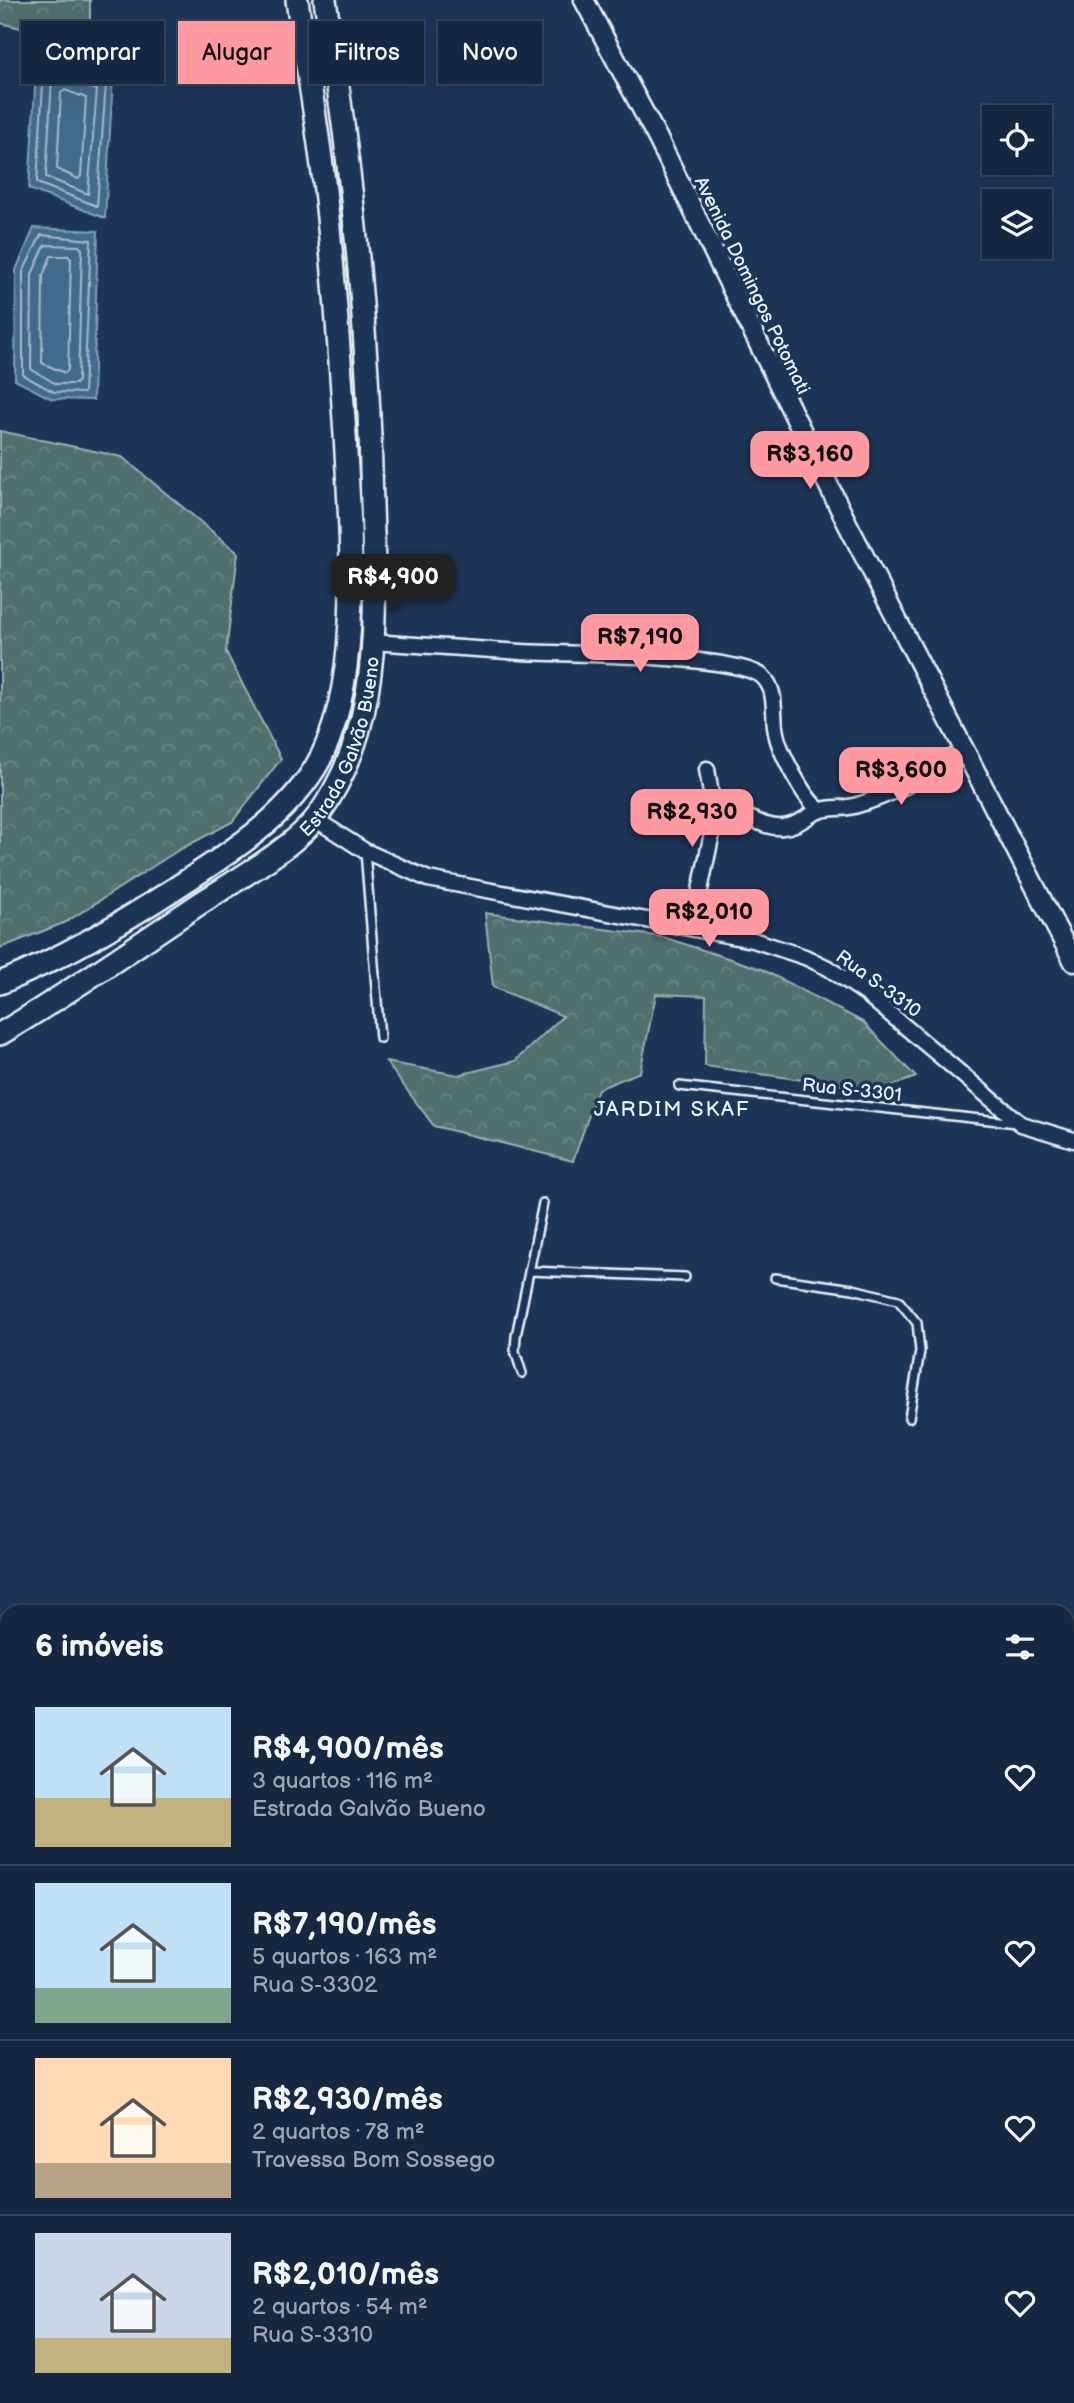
<!DOCTYPE html>
<html lang="pt">
<meta charset="utf-8">
<style>
:root{--surface:#162841;--page:#23344c;--text:#f1f3f6;--muted:#9ea6b1;--line:#35445a;--accent:#ff9aa2}
body{margin:0;font-family:"Balsamiq Sans",sans-serif;background:var(--page);color:var(--text);height:100vh;display:flex;flex-direction:column;font-size:26px;white-space:nowrap}
*{box-sizing:border-box;margin:0}
p{font-size:23px;color:var(--muted)}
.icon{flex:none;width:38px;height:38px;fill:none;stroke:currentColor;stroke-width:2;stroke-linecap:round;stroke-linejoin:round}
.map{position:relative;flex:1;overflow:hidden}
.side{position:absolute;left:0px;top:1605px;width:1074px;height:800px;display:flex;flex-direction:column;background:var(--surface);border-radius:21px 21px 0 0;box-shadow:0 7px 28px #0002,0 0 0 2px var(--line)}
.side>*{flex:none}
.banner{position:absolute;left:21px;top:21px;width:700px;height:63px;display:flex;gap:14px}
.buttons{position:absolute;left:982px;top:105px;display:grid;gap:14px}
.buttons a{display:grid;place-items:center;width:70px;height:70px;border-radius:0px;background:var(--surface);box-shadow:0 7px 28px #0002,0 0 0 2px var(--line);font-size:35px}
.price{position:absolute;translate:-50% -60px;padding:0 16px;border-radius:14px;background:var(--accent);color:#111;font-size:23px;line-height:46px;filter:drop-shadow(0 2px 4px #0008)}
.price::after{content:'';position:absolute;left:50%;top:42px;width:21px;height:16px;margin-left:-10px;background:inherit;clip-path:polygon(0 0,100% 0,50% 100%)}
.price.active{background:#222;color:#fff}
ul{padding:0;list-style:none}
li{display:flex;align-items:center;gap:21px;height:175px;padding:0 35px}
li+li{border-top:2px solid var(--line)}
li span{display:grid;place-items:center;flex:none;width:196px;height:140px;border-radius:0px;color:#555}
li>.icon{margin-inline-start:auto}
span .icon{width:84px;height:84px;fill:#fffc;stroke-width:1}
li b{font-size:30px}
h2{display:flex;justify-content:space-between;align-items:center;height:84px;padding:0 35px;font-size:30px}
.pill{padding:0 24px;border-radius:0px;background:var(--surface);box-shadow:0 7px 28px #0002,0 0 0 2px var(--line);font-size:24px;line-height:63px}
.pill.active{background:var(--accent);color:#111}
.map>svg:first-child{display:block}
.forest{fill:url(#forest-crowns);stroke:#9cb0b2;stroke-width:2}
.water{fill:#426a8a;stroke:#84a0b6;stroke-width:2}
.lines{fill:none;stroke-linecap:round;stroke-linejoin:round}
.shore{stroke:#a6bbcc;stroke-width:2}
.service-casing{stroke:#e8f1f8;stroke-width:12}
.minor-casing{stroke:#e8f1f8;stroke-width:19}
.tertiary-casing{stroke:#e8f1f8;stroke-width:23}
.secondary-casing{stroke:#e8f1f8;stroke-width:26}
.service{stroke:#1d3557;stroke-width:7}
.minor{stroke:#1d3557;stroke-width:14}
.tertiary{stroke:#1d3557;stroke-width:18}
.secondary{stroke:#1d3557;stroke-width:21}
.labels{text-anchor:middle;stroke-width:7;stroke-linejoin:round;paint-order:stroke}
.street-label{font-size:19px;fill:#e8f1f8;stroke:#1d3557}
.neighbourhood-label{font-size:21px;letter-spacing:2px;fill:#e8f1f8;stroke:#1d3557}
</style>
<div class="map">
<svg width="1074" height="2403" viewBox="0 0 1074 2403">
<defs>
<pattern id="forest-crowns" width="20" height="18" patternUnits="userSpaceOnUse" patternTransform="scale(1.75)"><rect width="20" height="18" fill="#506f6d"/><path d="M2 6a3 3 0 1 1 6 0M12 15a3 3 0 1 1 6 0" fill="none" stroke="#698483"/></pattern>
</defs>
<rect width="100%" height="100%" fill="#1d3557"/>
<filter id="ink" filterUnits="userSpaceOnUse"><feTurbulence type="fractalNoise" baseFrequency=".0143" numOctaves="2"/><feDisplacementMap in="SourceGraphic" scale="14" xChannelSelector="R" yChannelSelector="G"/><feConvolveMatrix kernelMatrix="1 2 1 2 8 2 1 2 1" color-interpolation-filters="sRGB"/></filter>
<g filter="url(#ink)">
<path class="forest" d="M0 0H90V45L0 23Z
M0 431 122 457 238 553 226 652 281 759 232 822 177 851 66 922 0 948Z
M485 913 663 937 761 969 863 1022 916 1077 878 1091 705 1066 706 996 656 994 640 1072 598 1089 573 1161 434 1126 386 1062 458 1075 515 1061 563 1016 493 987Z
M633 2398H835L831 2403H700Z"/>
<path class="water" d="M37 54 113 77 105 218 29 189Z
M34 228 98 231 93 400 52 399 15 380 16 270Z"/>
<g class="lines">
<path class="shore" d="M48 65 106 83 97 206 37 183 44 68Z
M56 76 97 90 88 194 46 177 52 79Z
M65 90 86 98 81 176 78 179 57 169 61 93Z
M41 235 91 240 84 393 54 392 23 375V272Z
M45 245 79 246 82 249 78 381 75 384H56L31 369 32 274Z
M51 256H68L71 259 68 370 65 373 42 363 43 276Z"/>
<defs>
<path id="service" d="M365 851 380 1038
M679 1086 1017 1123
M529 1271 685 1277
M775 1278 853 1289 898 1300 917 1323 920 1351 909 1418
M522 1373 515 1351 516 1336 543 1203
M0 1679H7
M0 1754 7 1753
M0 2246 5 2187
M1068 2303H1074
M3 2403 7 2358
M945 2403 948 2398"/>
<path id="minor" d="M372 642C422 645 471 649 521 652 563 654 738 654 763 677 778 691 772 716 776 733 779 750 806 804 821 810
M742 815C754 820 770 829 783 827 800 826 809 813 822 810 832 807 843 809 854 806 894 795 930 774 963 750
M315 819 365 851 428 879 753 940 805 957 828 968 865 993 1021 1124 1074 1140
M692 928 715 819 707 769
M0 1850 7 1851
M1068 1918 1074 1919
M0 1963 7 1964
M0 2043 7 2044
M0 2186 7 2187
M0 2289 7 2287
M361 2398 399 2403
M65 2403V2398
M116 2403 117 2398"/>
<path id="tertiary" d="M584 0 658 139 846 521 1074 962"/>
<g id="secondary">
<path d="M0 983C63 958 118 925 174 889 226 855 281 822 315 768 365 687 350 528 345 435 340 360 335 283 327 208 320 139 307 69 297 0"/>
<path id="s1" d="M0 1034C68 994 133 948 199 904 233 882 293 848 317 817 343 781 360 737 367 693 378 632 374 566 372 504 369 335 352 167 325 0"/>
</g>
</defs>
<use href="#service" class="service-casing"/>
<use href="#minor" class="minor-casing"/>
<use href="#tertiary" class="tertiary-casing"/>
<use href="#secondary" class="secondary-casing"/>
<use href="#service" class="service"/>
<use href="#minor" class="minor"/>
<use href="#tertiary" class="tertiary"/>
<use href="#secondary" class="secondary"/>
</g>
</g>
<g class="labels">
<g class="street-label">
<text transform="translate(753 285) rotate(64)" y="7">Avenida Domingos Potomati</text>
<text dy="7" stroke="none"><textPath href="#s1" startOffset="460">Estrada Galvão Bueno</textPath></text>
<text transform="translate(879 983) rotate(36)" y="7">Rua S-3310</text>
<text transform="translate(852 1089) rotate(6)" y="7">Rua S-3301</text>
</g>
<g class="neighbourhood-label">
<text x="672" y="1116">JARDIM SKAF</text>
</g>
</g>
</svg>
<div class="buttons">
<a><svg class="icon" aria-label="locate" viewBox="0 0 24 24"><circle cx="12" cy="12" r="6"/><path d="M12 2v4M12 18v4M2 12h4M18 12h4"/></svg></a>
<a><svg class="icon" aria-label="layers" viewBox="0 0 24 24"><path d="M12 4l9 5-9 5-9-5zM3 14l9 5 9-5"/></svg></a>
</div>
<b class="price" style="left:810px;top:491px">R$3,160</b>
<b class="price active" style="left:393px;top:614px">R$4,900</b>
<b class="price" style="left:640px;top:674px">R$7,190</b>
<b class="price" style="left:901px;top:807px">R$3,600</b>
<b class="price" style="left:692px;top:849px">R$2,930</b>
<b class="price" style="left:709px;top:949px">R$2,010</b>
<div class="banner">
<a class="pill">Comprar</a>
<a class="pill active">Alugar</a>
<a class="pill">Filtros</a>
<a class="pill">Novo</a>
</div>
<section class="side">
<h2>6 imóveis<svg class="icon" aria-label="filters" viewBox="0 0 24 24"><path d="M4 7h16M4 17h16"/><circle cx="9" cy="7" r="2"/><circle cx="15" cy="17" r="2"/></svg></h2>
<ul>
<li><span style="background:linear-gradient(#bfe0f5 65%,#c2b280 0)"><svg class="icon" aria-label="home" viewBox="0 0 24 24"><path d="M3 11l9-7 9 7M6 9v11h12V9"/></svg></span><div><b>R$4,900/mês</b><p>3 quartos · 116 m²</p><p>Estrada Galvão Bueno</p></div><svg class="icon" aria-label="heart" viewBox="0 0 24 24"><path d="M12 20l-8-8c-3-5 5-10 8-4 3-6 11-1 8 4z"/></svg></li>
<li><span style="background:linear-gradient(#bfe0f5 75%,#7fa58c 0)"><svg class="icon" aria-label="home" viewBox="0 0 24 24"><path d="M3 11l9-7 9 7M6 9v11h12V9"/></svg></span><div><b>R$7,190/mês</b><p>5 quartos · 163 m²</p><p>Rua S-3302</p></div><svg class="icon" aria-label="heart" viewBox="0 0 24 24"><path d="M12 20l-8-8c-3-5 5-10 8-4 3-6 11-1 8 4z"/></svg></li>
<li><span style="background:linear-gradient(#ffd9b3 75%,#b9a48a 0)"><svg class="icon" aria-label="home" viewBox="0 0 24 24"><path d="M3 11l9-7 9 7M6 9v11h12V9"/></svg></span><div><b>R$2,930/mês</b><p>2 quartos · 78 m²</p><p>Travessa Bom Sossego</p></div><svg class="icon" aria-label="heart" viewBox="0 0 24 24"><path d="M12 20l-8-8c-3-5 5-10 8-4 3-6 11-1 8 4z"/></svg></li>
<li><span style="background:linear-gradient(#c9d6e8 75%,#c2b280 0)"><svg class="icon" aria-label="home" viewBox="0 0 24 24"><path d="M3 11l9-7 9 7M6 9v11h12V9"/></svg></span><div><b>R$2,010/mês</b><p>2 quartos · 54 m²</p><p>Rua S-3310</p></div><svg class="icon" aria-label="heart" viewBox="0 0 24 24"><path d="M12 20l-8-8c-3-5 5-10 8-4 3-6 11-1 8 4z"/></svg></li>
</ul>
</section>
</div>
